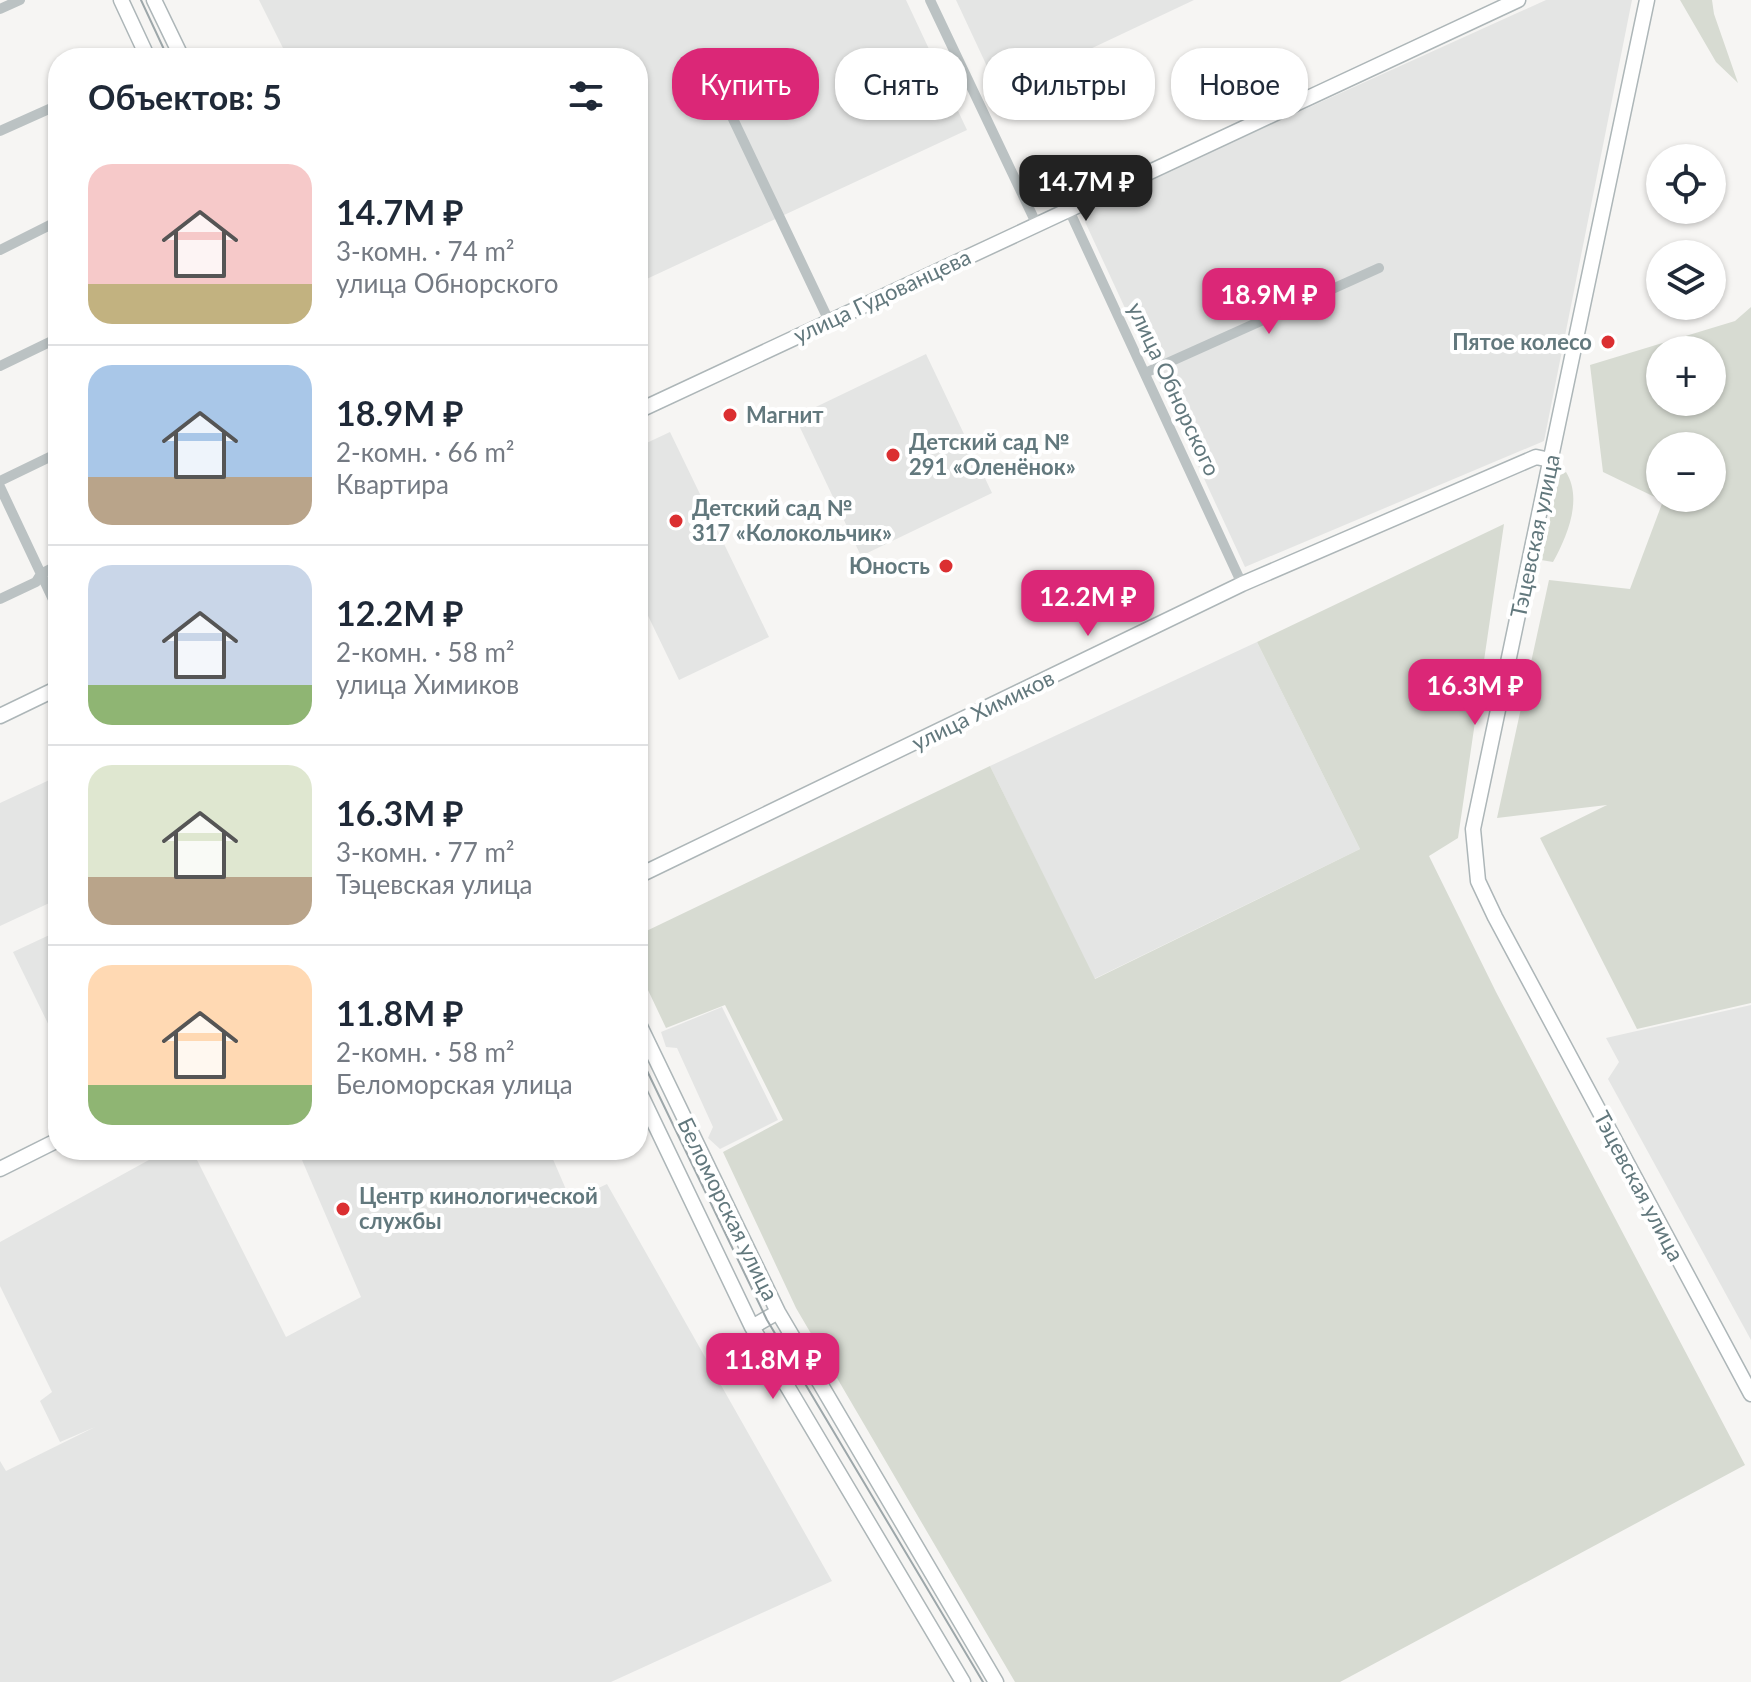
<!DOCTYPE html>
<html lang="ru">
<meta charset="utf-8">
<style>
:root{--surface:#fff;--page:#f6f6f7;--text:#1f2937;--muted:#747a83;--line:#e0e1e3;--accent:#db2777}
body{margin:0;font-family:Lato,sans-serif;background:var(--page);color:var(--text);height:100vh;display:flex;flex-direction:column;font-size:30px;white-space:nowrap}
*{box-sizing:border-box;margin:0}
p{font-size:26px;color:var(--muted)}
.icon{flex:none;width:44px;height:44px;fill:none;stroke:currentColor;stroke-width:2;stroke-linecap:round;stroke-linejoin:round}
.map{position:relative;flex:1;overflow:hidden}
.details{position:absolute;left:48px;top:48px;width:600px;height:1112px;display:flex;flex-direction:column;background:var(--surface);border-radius:32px;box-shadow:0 2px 6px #0004}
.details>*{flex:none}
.banner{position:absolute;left:672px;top:48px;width:760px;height:72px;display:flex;gap:16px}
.fabs{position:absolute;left:1646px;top:144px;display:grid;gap:16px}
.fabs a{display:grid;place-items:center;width:80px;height:80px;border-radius:50%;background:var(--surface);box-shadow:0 2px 6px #0004;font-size:40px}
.price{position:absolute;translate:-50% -68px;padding:0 18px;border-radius:16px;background:var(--accent);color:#fff;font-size:26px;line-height:52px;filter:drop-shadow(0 2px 4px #0008)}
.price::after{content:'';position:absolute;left:50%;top:48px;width:24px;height:18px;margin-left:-12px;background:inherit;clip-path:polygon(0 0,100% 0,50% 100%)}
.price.on{background:#222;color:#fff}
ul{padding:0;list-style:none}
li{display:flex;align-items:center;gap:24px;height:200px;padding:0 40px}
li+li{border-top:2px solid var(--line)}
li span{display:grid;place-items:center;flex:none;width:224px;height:160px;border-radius:24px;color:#555}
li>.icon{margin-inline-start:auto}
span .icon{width:96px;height:96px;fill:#fffc;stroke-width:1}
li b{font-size:34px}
h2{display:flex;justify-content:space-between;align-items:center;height:96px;padding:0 40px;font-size:34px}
.chip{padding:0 28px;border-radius:32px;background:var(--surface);box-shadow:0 2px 6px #0004;font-size:28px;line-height:72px}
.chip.on{background:var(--accent);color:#fff}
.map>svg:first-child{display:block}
.built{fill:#e4e5e4}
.green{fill:#d7dbd2;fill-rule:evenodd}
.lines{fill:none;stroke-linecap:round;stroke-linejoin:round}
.secondary-casing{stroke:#adb6b8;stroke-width:17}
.street{stroke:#bbc2c3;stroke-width:10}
.secondary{stroke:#fff;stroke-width:14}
.tram{stroke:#9da7aa;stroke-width:2}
.poi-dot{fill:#db2f31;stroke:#fff;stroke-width:3}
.labels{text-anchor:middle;stroke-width:8;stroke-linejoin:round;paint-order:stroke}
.street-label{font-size:22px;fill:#62787d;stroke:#fff}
.poi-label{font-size:22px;font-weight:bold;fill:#62787d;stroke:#fff;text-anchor:start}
</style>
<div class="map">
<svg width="1751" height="1682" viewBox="0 0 1751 1682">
<rect width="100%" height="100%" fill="#f6f5f3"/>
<path class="built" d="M259 0H906L967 130 638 283V58H288Z
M956 0H1194L999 92Z
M1546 0H1632L1544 441 1245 567 1080 211Z
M926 354 992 493 861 556 795 417Z
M670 432 769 637 679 680 638 595V447Z
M1257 642 1360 849 1094 979 990 766Z
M58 776V899L0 926V803Z
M58 931V1044L13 952Z
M1751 1005V1340L1608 1079 1619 1062 1606 1038Z
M722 1007 778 1120 720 1149 708 1138 713 1127 677 1048 666 1047 661 1032Z
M167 1150H192L286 1337 361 1297 302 1160 325 1150H549L571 1201 607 1184 832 1581 611 1682H0V1461L6 1471 95 1427 60 1442 40 1401 52 1392 0 1286V1242Z"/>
<path class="green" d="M1680 0H1712L1714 14 1738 83 1716 62Z
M1751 307V1003L1637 1029 1540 838 1607 805 1497 818 1549 580 1630 589 1663 501 1603 472 1590 365 1735 321ZM1660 350H1712V402H1660ZM1712 446V498H1660V446Z
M1566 472C1583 499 1567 537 1553 562L1541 560 1559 476Z
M1504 524 1458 838 1429 856 1496 992 1745 1465 1340 1682H1015L796 1308 723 1152 783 1120 725 1005 666 1028 638 969V935L990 766 1095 979 1360 849 1257 642Z"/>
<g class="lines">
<defs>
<path id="secondary" d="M121 0 148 58
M154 0 182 58
M1647 0 1473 829 1478 881 1495 917 1751 1394
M638 411 1518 0
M0 716 58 688
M638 876 1242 584 1536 457 1550 460
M638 1022 778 1312 996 1682
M638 1089 752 1327 963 1682
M0 1169 58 1140
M752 1327 778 1312"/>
</defs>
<use href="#secondary" class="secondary-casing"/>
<path class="street" d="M930 0 1037 225
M0 9 20 0
M725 102 829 321
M0 131 58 105
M1069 210 1242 584
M0 250 58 221
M0 366 58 338
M1145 373 1379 268
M0 481 58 453
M0 487 58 610
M0 599 36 582 41 574 58 565"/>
<use href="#secondary" class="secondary"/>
<path class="tram" d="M141 0 168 58
M638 1052 767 1320 983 1682"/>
</g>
<g class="poi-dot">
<circle cx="1608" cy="342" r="8"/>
<circle cx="730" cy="415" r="8"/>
<circle cx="893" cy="455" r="8"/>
<circle cx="676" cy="521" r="8"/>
<circle cx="946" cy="566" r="8"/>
<circle cx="343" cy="1209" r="8"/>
</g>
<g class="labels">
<g class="street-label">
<text transform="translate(882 296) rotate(-25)" y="8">улица Гудованцева</text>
<text transform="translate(1174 389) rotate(65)" y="8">улица Обнорского</text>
<text transform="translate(1535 536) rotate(-78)" y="8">Тэцевская улица</text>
<text transform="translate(983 710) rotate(-26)" y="8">улица Химиков</text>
<text transform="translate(1639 1186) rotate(62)" y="8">Тэцевская улица</text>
<text transform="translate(728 1209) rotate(64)" y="8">Беломорская улица</text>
</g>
<g class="poi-label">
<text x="1592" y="350" text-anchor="end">Пятое колесо</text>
<text x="746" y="423">Магнит</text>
<text x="909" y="450">Детский сад №<tspan x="909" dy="25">291 «Оленёнок»</tspan></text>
<text x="692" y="516">Детский сад №<tspan x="692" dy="25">317 «Колокольчик»</tspan></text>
<text x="930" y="574" text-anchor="end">Юность</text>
<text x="359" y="1204">Центр кинологической<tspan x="359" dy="25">службы</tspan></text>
</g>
</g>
</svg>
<div class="fabs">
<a><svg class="icon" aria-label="locate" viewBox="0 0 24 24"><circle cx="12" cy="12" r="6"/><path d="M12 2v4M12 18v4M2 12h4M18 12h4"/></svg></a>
<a><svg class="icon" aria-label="layers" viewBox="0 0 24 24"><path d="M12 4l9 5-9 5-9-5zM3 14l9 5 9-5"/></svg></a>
<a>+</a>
<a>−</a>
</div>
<b class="price on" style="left:1086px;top:223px">14.7M ₽</b>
<b class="price" style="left:1269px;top:336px">18.9M ₽</b>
<b class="price" style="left:1088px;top:638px">12.2M ₽</b>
<b class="price" style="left:1475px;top:727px">16.3M ₽</b>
<b class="price" style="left:773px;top:1401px">11.8M ₽</b>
<div class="banner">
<a class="chip on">Купить</a>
<a class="chip">Снять</a>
<a class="chip">Фильтры</a>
<a class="chip">Новое</a>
</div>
<section class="details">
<h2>Объектов: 5<svg class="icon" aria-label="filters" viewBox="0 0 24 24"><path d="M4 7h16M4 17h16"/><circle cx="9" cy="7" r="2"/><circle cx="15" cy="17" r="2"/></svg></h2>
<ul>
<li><span style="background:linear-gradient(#f6c9c9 75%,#c2b280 0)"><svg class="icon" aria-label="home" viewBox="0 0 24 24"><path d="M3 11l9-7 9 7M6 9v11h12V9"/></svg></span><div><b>14.7M ₽</b><p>3-комн. · 74 m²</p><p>улица Обнорского</p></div></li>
<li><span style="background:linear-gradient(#a9c7e8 70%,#b9a48a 0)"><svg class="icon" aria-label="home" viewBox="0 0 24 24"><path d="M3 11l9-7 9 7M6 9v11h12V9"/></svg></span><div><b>18.9M ₽</b><p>2-комн. · 66 m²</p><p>Квартира</p></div></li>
<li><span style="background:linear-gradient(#c9d6e8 75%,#8fb573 0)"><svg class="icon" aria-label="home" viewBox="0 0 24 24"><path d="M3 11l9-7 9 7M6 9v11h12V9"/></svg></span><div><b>12.2M ₽</b><p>2-комн. · 58 m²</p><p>улица Химиков</p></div></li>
<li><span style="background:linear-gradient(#dfe7d0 70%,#b9a48a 0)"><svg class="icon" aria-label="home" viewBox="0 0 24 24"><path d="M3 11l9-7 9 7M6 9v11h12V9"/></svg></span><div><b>16.3M ₽</b><p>3-комн. · 77 m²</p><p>Тэцевская улица</p></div></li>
<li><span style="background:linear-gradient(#ffd9b3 75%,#8fb573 0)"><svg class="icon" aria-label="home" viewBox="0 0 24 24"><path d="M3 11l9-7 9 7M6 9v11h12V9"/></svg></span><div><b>11.8M ₽</b><p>2-комн. · 58 m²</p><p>Беломорская улица</p></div></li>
</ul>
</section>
</div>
